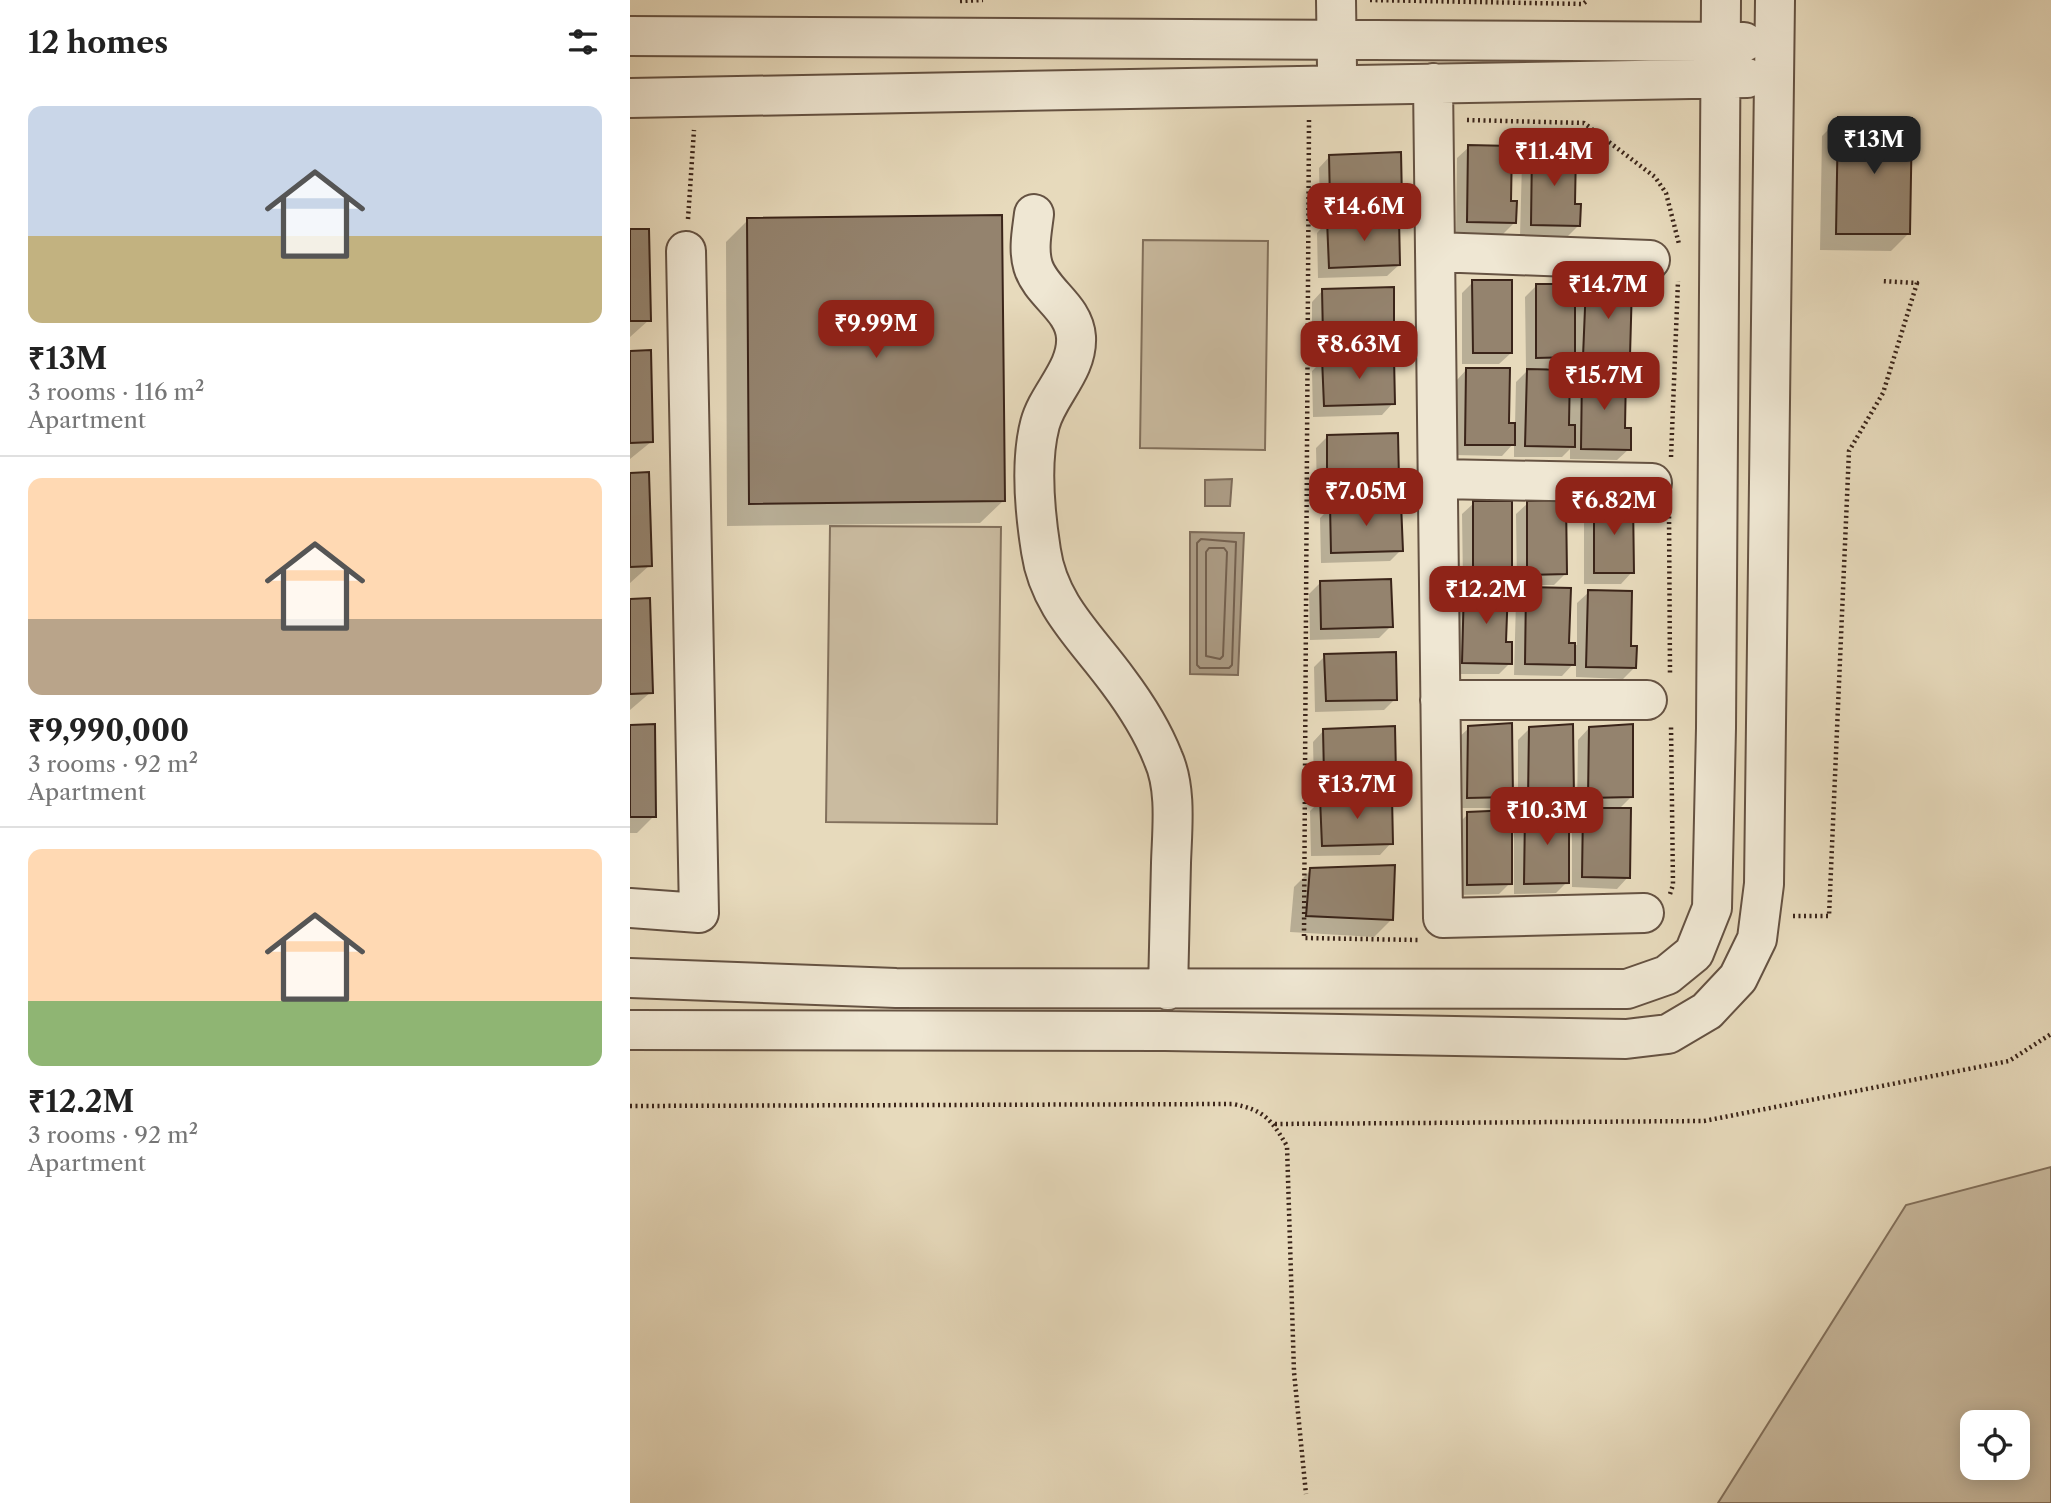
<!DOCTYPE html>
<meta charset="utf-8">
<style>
:root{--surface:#fff;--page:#f6f6f6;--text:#222;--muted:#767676;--line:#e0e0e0;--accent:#8f2418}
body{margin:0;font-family:"Libre Caslon Text",serif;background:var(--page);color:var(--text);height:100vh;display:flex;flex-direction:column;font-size:26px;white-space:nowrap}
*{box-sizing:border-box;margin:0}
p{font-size:23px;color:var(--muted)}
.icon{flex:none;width:38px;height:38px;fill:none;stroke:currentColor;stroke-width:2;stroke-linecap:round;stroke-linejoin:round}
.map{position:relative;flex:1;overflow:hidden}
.side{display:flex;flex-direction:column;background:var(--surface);width:630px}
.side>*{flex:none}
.buttons{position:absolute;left:1330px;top:1410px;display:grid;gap:14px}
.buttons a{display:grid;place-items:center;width:70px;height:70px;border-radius:14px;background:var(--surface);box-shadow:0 4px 18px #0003;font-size:35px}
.price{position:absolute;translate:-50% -60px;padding:0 16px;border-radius:14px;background:var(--accent);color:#fff;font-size:23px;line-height:46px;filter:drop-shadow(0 2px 4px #0008)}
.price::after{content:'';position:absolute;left:50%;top:42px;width:21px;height:16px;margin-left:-10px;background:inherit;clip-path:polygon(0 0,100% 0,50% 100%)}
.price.on{background:#222;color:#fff}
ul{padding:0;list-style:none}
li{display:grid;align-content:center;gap:14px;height:371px;padding:0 28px}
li+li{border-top:2px solid var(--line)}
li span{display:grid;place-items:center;height:217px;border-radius:14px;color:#555}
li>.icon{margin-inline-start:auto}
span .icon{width:126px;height:126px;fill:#fffc;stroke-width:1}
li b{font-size:30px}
h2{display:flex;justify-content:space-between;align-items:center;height:84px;padding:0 28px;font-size:30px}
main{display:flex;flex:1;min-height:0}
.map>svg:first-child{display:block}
.green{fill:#cabba0;stroke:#82705c;stroke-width:2;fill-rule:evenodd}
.water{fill:#ac9c85;stroke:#7e6c5a;stroke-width:2}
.shadow{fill:#0003}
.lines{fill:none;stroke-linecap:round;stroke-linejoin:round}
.shore{stroke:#73604f;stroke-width:2}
.building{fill:#94836e;stroke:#3a2419;stroke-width:2}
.minor-casing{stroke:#655242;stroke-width:42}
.path{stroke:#3a2419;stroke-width:4.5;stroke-dasharray:2 3.5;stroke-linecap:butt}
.minor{stroke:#efe7d3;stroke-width:38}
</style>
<main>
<section class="side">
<h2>12 homes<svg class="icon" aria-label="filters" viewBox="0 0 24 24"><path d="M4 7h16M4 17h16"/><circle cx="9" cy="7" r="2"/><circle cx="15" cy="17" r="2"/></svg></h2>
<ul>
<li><span style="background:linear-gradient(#c9d6e8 60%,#c2b280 0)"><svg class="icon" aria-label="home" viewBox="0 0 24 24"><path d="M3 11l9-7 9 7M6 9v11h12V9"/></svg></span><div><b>₹13M</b><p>3 rooms · 116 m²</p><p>Apartment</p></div></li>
<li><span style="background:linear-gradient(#ffd9b3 65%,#b9a48a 0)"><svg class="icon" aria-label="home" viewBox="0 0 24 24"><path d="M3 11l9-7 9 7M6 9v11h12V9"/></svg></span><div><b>₹9,990,000</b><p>3 rooms · 92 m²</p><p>Apartment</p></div></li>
<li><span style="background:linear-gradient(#ffd9b3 70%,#8fb573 0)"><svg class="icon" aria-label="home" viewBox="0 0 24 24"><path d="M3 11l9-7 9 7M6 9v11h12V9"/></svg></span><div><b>₹12.2M</b><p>3 rooms · 92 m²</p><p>Apartment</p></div></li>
</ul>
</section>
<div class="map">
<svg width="1421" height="1503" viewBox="0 0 1421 1503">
<rect width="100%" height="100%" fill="#e7dabc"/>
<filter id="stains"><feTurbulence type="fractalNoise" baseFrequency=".00286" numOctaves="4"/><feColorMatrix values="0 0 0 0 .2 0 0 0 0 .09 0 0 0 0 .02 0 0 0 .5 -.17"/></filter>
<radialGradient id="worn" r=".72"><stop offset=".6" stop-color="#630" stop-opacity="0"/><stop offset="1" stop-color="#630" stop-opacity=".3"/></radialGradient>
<path class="green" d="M513 240 638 241 635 450 510 448Z
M200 526 371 527 367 824 196 822Z
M1421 1167V1503H1088L1276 1205ZM1342 1423H1388V1468H1342Z"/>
<path class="water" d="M602 479 600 506H575V480Z
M560 532 614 533 608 675 560 674Z"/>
<path class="shadow" d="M1209 119 1278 234 1261 251 1190 250 1192 136Z
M839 147 885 222 873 234 826 233 827 158Z
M903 150 943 206 949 225 937 237 890 236 892 162Z
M700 156 770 199 759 211 690 212 689 168Z
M118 220 373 501 350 523 97 526 96 242Z
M698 221 769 265 757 276 688 278 687 233Z
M0 231 19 320 0 337Z
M843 282 881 353 869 364H832V293Z
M906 286 943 299 956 286 998 355 987 367H943V357L932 368H917L938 396H942V385L953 374 993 430 999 449 987 460 940 459V449L932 457H884V443L872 456 824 455 826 381 837 369 877 425H885L886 382 900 368H896L895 297Z
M693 290 763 334 751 345 682 347V302Z
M0 353 21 442 0 459Z
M693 360 763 403 752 415 683 417 682 371Z
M697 437 767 480 756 491 687 493 686 448Z
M0 475 20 565 0 583Z
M965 501 1002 572 991 584H954V513Z
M844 503 881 574 866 588 880 663 869 674H821L823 599 837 585H833L832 514Z
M898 503 935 574 924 585H887L886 514Z
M701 507 771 550 760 561 691 563 690 518Z
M690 583 761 626 749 638 680 640 679 594Z
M897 589 937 644 947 645V603L959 592 999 647 1005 667 993 679 946 677V661L932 676 884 675 886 600Z
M0 601 21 692 0 710Z
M695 656 765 699 754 710 685 712 684 667Z
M0 726 24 816 7 833H0Z
M839 728 881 796 870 808H827V739Z
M900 728 942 797 931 808 888 809V740Z
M959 728 1001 797 989 809 998 877 987 889 942 887V821L954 809H947L948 740Z
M694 730 764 773 753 785 684 787 683 742Z
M691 800 761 843 750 855 681 856 680 811Z
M838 814 882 881 869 894 826 895 827 825Z
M896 814 937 882 926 893 884 894V825Z
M681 870 761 920 744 937 660 932 664 887Z"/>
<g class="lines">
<path class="shore" d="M571 539 606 542 602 665 599 668H570L567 665V543Z
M579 548H594L597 552 593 656 590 659 576 656V552Z"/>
</g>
<path class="building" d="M1208 117 1282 118 1280 234H1206Z
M838 145 882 146 881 201H887L886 223 837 222Z
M902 149H946L945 204H951L950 226 901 225Z
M771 152 772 200 700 202 699 155Z
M372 215 375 501 119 504 117 218Z
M769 218 770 265 699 268 697 220Z
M0 229H19L21 321H0Z
M842 280H882V353H843Z
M906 284H945V357L906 358Z
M956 284 1002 285 1000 356 953 357Z
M764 287V334L693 337 692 289Z
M21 350 23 442 0 443V351Z
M764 357 765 404 694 406 692 358Z
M836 368H880L879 423H885V445H835Z
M897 369 940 370 939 425H945V447L895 446Z
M952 372 996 373 995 428H1001V450L951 449Z
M768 433 769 480 697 483V435Z
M19 472 22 566 0 567V473Z
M936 500 937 574 897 575V501Z
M964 500H1003L1004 573H964Z
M843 501H882V575H843Z
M771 503 773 551 701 553 700 505Z
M761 579 763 627 691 629 690 581Z
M834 586 878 587 876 642H882V664L832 663Z
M896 587 941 588 939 643H945V665L895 664Z
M958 590 1002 591 1001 646H1007L1006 668 956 667Z
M20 598 23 693 0 694V599Z
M766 652 767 700 696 701 694 654Z
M882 723 883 797 837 798 838 726Z
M25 724 26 817H0V725Z
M943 724 944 798 898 799 899 727Z
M1003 724V797L958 798 959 727Z
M765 726 766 774 694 776 693 729Z
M762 796 763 844 692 846 690 798Z
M953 808H1001L1000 878 952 877Z
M939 809V883L894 884 895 812Z
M882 810V884L837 885V812Z
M765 865 763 920 676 916 680 868Z"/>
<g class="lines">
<defs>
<path id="minor" d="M706 0 707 68
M0 36 1114 42
M803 83 813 918 1014 913
M0 98 1117 78
M404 214C402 231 398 249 403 266 411 293 444 307 446 337 448 370 418 394 410 424 400 462 405 513 411 551 419 606 457 638 488 681 506 705 522 730 533 758 547 789 542 830 541 863 540 905 539 948 538 990
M805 252 1020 260
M808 479 1022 483
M810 700H1017
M0 908 69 913 56 251
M0 978 266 988 997 989 1037 975 1064 953 1082 908 1086 728 1091 0
M0 1030 535 1031 996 1039 1038 1034 1077 1011 1108 978 1127 939 1134 884 1145 0"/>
</defs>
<use href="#minor" class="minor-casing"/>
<path class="path" d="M740 0 953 4 958 0
M330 1 353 0
M679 120 674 938 788 940
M837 120 954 123 1025 177 1036 193 1049 244
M58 219 64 130
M1041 457 1048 281
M1039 511 1040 674
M1040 894 1043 885 1041 725
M1163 916H1199L1219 451 1253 393 1287 283 1251 281
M0 1106 603 1104C634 1110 641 1119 657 1146L664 1372 676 1494
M645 1124 1074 1121 1379 1061 1421 1034"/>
<use href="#minor" class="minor"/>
</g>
<rect width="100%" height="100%" filter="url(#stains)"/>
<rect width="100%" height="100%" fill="url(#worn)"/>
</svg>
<div class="buttons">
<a><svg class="icon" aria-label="locate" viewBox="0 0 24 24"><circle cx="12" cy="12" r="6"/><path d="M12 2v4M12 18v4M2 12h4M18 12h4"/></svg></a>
</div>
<b class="price on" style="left:1244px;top:176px">₹13M</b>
<b class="price" style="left:924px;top:188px">₹11.4M</b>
<b class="price" style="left:734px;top:243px">₹14.6M</b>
<b class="price" style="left:978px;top:321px">₹14.7M</b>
<b class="price" style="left:246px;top:360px">₹9.99M</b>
<b class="price" style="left:729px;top:381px">₹8.63M</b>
<b class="price" style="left:974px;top:412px">₹15.7M</b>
<b class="price" style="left:736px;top:528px">₹7.05M</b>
<b class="price" style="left:984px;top:537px">₹6.82M</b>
<b class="price" style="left:856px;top:626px">₹12.2M</b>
<b class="price" style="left:727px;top:821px">₹13.7M</b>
<b class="price" style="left:917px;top:847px">₹10.3M</b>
</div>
</main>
